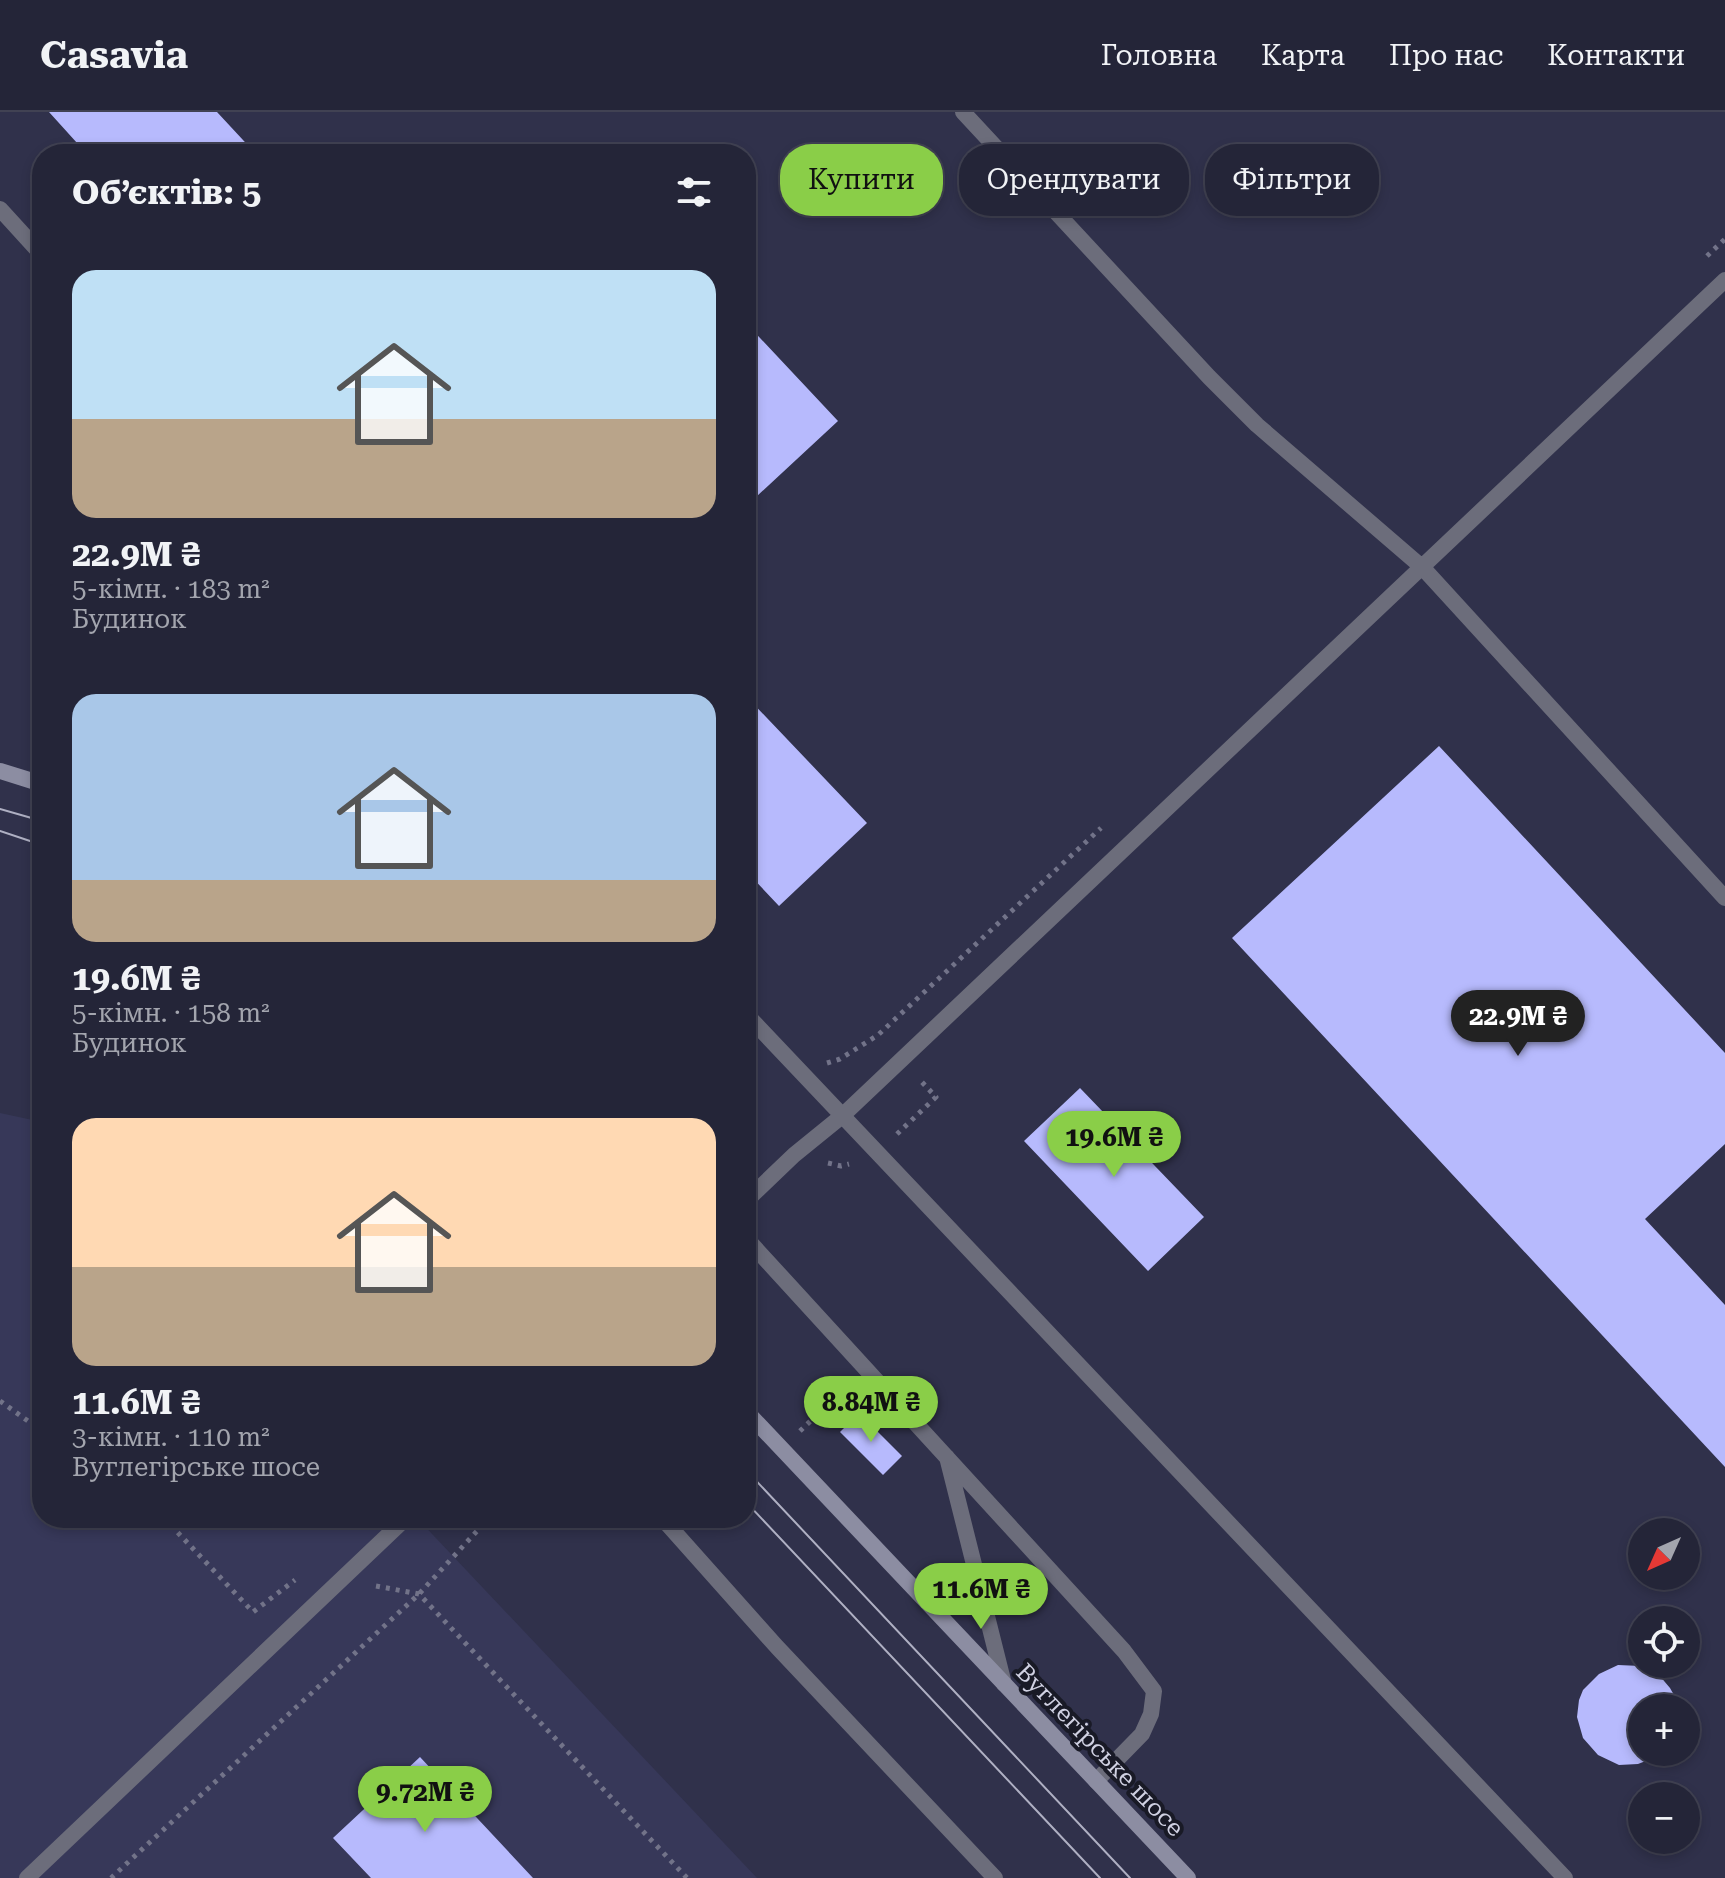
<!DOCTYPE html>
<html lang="uk">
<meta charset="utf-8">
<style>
:root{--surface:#242538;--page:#2c2d40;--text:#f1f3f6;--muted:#a3a5ae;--line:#414253;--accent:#8ace48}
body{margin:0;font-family:"Roboto Serif",serif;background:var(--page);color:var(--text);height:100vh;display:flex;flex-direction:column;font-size:30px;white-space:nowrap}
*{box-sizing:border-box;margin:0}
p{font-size:26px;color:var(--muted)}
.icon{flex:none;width:44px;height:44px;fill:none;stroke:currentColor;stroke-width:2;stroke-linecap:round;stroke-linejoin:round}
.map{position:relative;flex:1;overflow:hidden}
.side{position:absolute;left:32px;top:32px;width:724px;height:1384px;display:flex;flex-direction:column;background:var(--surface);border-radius:32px;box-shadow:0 4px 12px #0003,0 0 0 2px var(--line)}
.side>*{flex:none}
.hud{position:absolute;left:780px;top:32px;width:760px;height:72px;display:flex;gap:16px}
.needle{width:52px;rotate:225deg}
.fabs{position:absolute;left:1628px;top:1406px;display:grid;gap:16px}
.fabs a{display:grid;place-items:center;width:72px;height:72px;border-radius:50%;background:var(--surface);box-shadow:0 4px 12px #0003,0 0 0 2px var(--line);font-size:40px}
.price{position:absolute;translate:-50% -68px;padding:0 18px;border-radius:28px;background:var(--accent);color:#111;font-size:26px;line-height:52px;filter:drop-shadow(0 2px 4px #0008)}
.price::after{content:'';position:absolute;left:50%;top:48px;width:24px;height:18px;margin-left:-12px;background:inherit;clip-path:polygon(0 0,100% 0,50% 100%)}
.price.active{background:#222;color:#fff}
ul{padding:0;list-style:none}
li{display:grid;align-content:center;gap:16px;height:424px;padding:0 40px}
li span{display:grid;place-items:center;height:248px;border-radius:24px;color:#555}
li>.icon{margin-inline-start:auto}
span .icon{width:144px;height:144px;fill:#fffc;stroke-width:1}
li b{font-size:34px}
h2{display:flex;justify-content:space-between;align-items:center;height:96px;padding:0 40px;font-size:34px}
.tag{padding:0 28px;border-radius:32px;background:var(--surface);box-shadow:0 4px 12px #0003,0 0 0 2px var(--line);font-size:28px;line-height:72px}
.tag.active{background:var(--accent);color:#111}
header{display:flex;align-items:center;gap:48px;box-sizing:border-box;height:112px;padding:0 40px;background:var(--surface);border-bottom:2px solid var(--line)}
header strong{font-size:38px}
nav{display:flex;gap:44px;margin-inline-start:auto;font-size:28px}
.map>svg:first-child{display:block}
.built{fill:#373859}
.building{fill:#b7bafd}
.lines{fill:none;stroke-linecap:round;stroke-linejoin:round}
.path{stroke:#727389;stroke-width:5;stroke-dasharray:4 6;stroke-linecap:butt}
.lane{stroke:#6c6d7b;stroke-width:16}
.secondary{stroke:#8c8da2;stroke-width:16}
.tram{stroke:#afb0c3;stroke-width:2}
.labels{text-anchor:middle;stroke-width:8;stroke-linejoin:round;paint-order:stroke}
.street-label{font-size:24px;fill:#d0d1e2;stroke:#191a26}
</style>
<header>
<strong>Casavia</strong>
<nav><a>Головна</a><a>Карта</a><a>Про нас</a><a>Контакти</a></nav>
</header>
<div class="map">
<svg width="1725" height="1766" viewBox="0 0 1725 1766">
<rect width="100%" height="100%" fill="#30314b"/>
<path class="built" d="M0 1001 42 1010V1406H417L757 1766H0Z"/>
<path class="building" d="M49 0H217L256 42H87Z
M746 211 838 309 756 385 746 375Z
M746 584 867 711 779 794 746 759Z
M1439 634 1725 941V1032L1645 1107 1725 1193V1355L1232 826Z
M1080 976 1204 1105 1148 1159 1024 1029Z
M859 1301 902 1344 883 1363 840 1320Z
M1618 1553 1641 1554 1659 1563 1670 1576 1675 1585 1676 1596H1642V1640H1661L1656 1645 1638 1652 1619 1653 1598 1643 1583 1626 1577 1605 1579 1588 1583 1578 1599 1562Z
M420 1645 533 1766H371L333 1726Z"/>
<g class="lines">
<path class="path" d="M1707 144 1725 127
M827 951 840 947 878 923 1101 716
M897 1022 936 985 919 967
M828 1051 841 1054 849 1052
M0 1289 42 1319
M800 1319 845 1276
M164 1406 253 1500 295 1468
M376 1474 419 1482 687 1766
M111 1766 419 1482 489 1406"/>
<path class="lane" d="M963 0 1209 265 1257 313 1423 456 1725 786
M0 97 42 143
M746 902 1565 1766
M746 1089 794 1043 842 1004 1725 168
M746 1126 1124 1539 1154 1579 1151 1602 1142 1622 1096 1669
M947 1345 1004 1572
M662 1406 777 1535 995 1766
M27 1766 406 1406"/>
<path class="secondary" d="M0 659 42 672
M746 1299 1188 1766"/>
<path class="tram" d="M0 697 42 709
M0 719 42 733
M746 1358 1130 1766
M746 1390 1100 1766"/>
</g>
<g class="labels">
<g class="street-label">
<text transform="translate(1100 1638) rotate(46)" y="8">Вуглегірське шосе</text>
</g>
</g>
</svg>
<div class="fabs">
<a><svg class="needle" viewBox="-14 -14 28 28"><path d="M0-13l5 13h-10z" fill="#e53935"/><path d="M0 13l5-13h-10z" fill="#a3a5ae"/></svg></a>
<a><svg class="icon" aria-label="locate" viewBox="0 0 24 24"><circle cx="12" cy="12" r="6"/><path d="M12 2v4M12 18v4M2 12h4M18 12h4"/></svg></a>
<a>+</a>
<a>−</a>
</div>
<b class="price active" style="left:1518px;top:946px">22.9M ₴</b>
<b class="price" style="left:1114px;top:1067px">19.6M ₴</b>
<b class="price" style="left:871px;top:1332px">8.84M ₴</b>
<b class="price" style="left:981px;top:1519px">11.6M ₴</b>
<b class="price" style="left:425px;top:1722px">9.72M ₴</b>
<div class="hud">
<a class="tag active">Купити</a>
<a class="tag">Орендувати</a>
<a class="tag">Фільтри</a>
</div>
<section class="side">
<h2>Об’єктів: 5<svg class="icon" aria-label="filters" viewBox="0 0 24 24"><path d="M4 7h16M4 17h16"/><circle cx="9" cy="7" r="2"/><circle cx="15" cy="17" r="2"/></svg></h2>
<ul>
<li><span style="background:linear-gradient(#bfe0f5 60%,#b9a48a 0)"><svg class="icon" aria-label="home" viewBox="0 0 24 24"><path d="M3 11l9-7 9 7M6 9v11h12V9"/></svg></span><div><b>22.9M ₴</b><p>5-кімн. · 183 m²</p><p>Будинок</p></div></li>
<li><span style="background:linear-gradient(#a9c7e8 75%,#b9a48a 0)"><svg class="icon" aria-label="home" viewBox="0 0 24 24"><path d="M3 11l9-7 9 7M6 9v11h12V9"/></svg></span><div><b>19.6M ₴</b><p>5-кімн. · 158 m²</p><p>Будинок</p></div></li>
<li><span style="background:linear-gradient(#ffd9b3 60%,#b9a48a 0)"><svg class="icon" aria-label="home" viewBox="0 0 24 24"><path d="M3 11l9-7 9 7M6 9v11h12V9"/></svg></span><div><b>11.6M ₴</b><p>3-кімн. · 110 m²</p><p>Вуглегірське шосе</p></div></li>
</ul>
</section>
</div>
